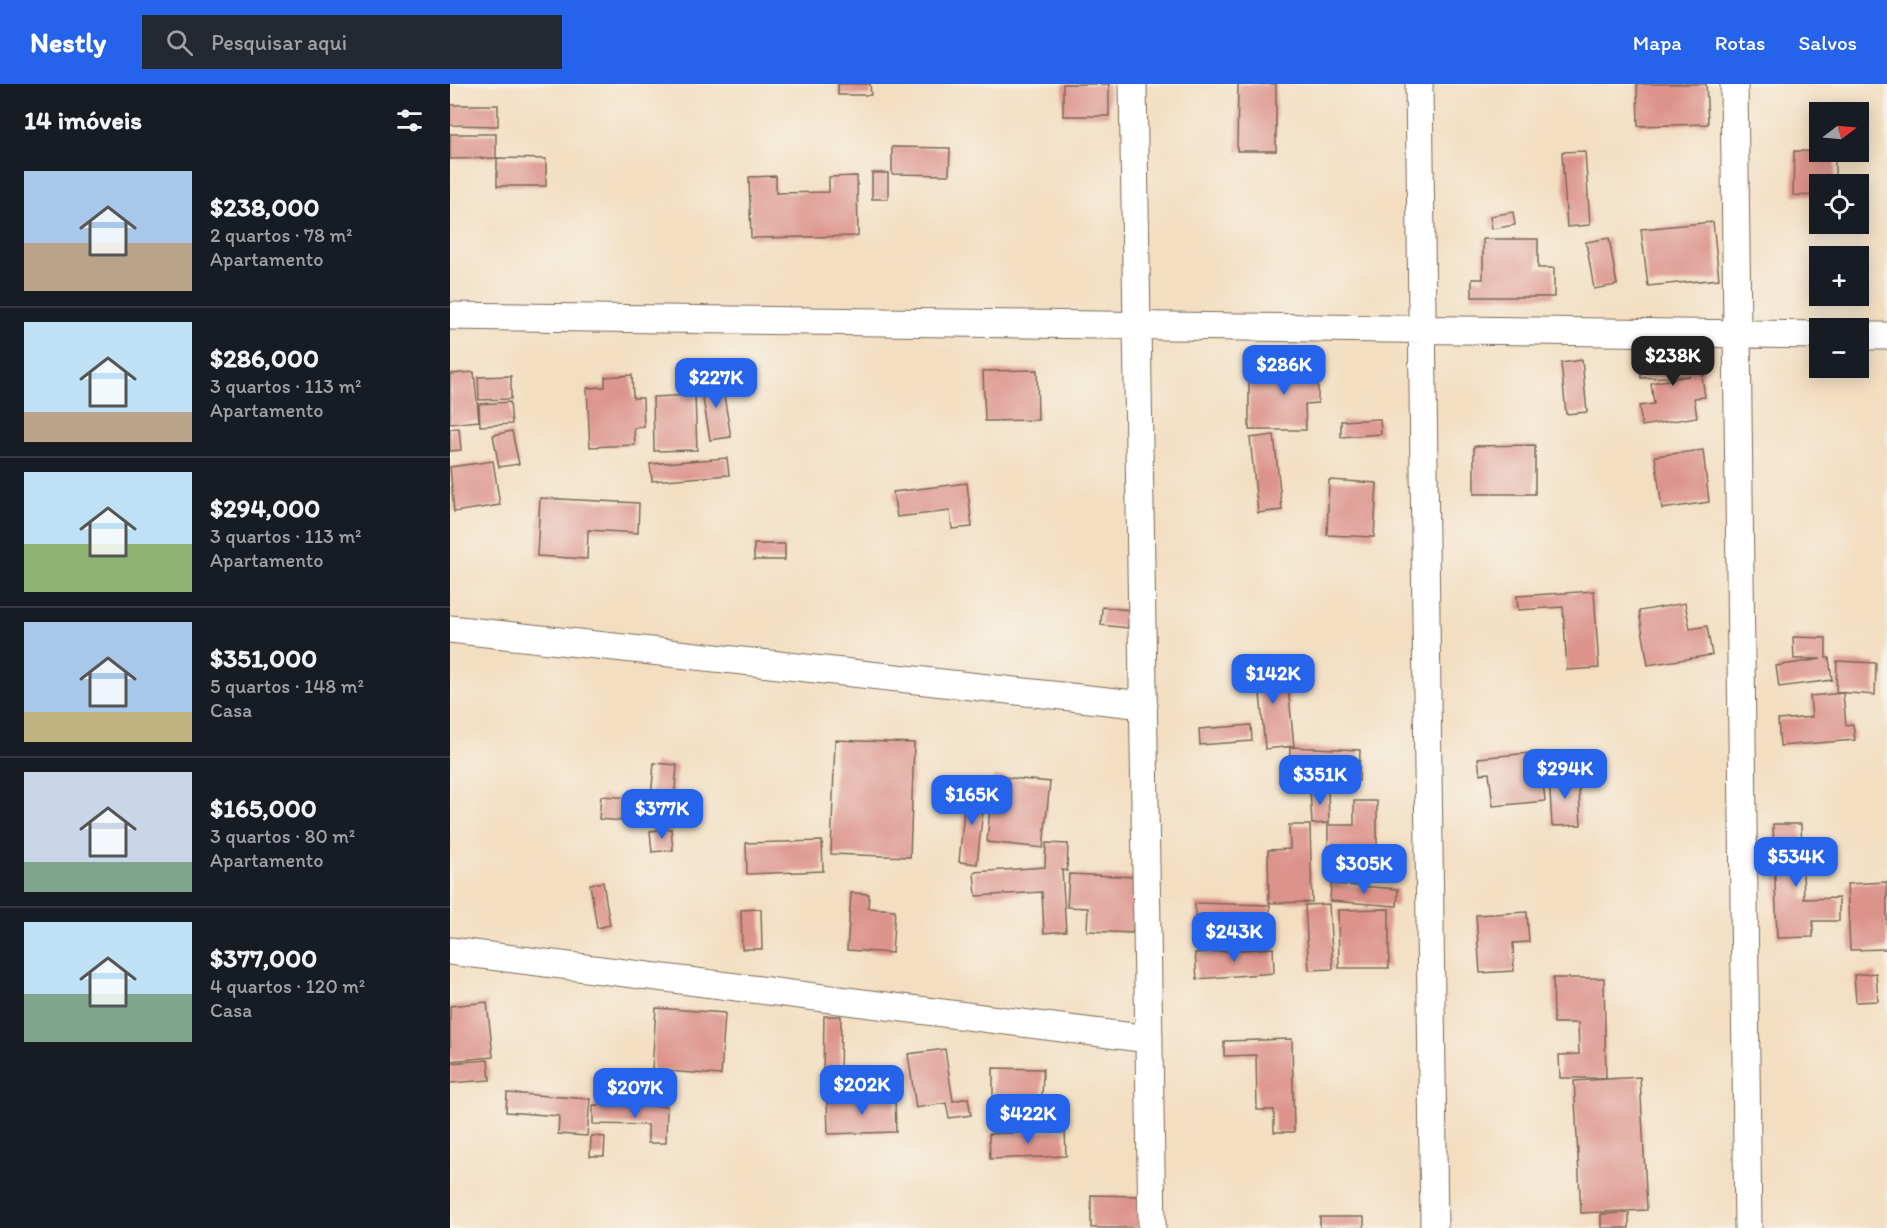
<!DOCTYPE html>
<html lang="pt">
<meta charset="utf-8">
<style>
:root{--surface:#171b24;--page:#242831;--text:#f1f3f6;--muted:#9ea1a6;--line:#363941;--accent:#2563eb}
body{margin:0;font-family:Itim,sans-serif;background:var(--page);color:var(--text);height:100vh;display:flex;flex-direction:column;font-size:22px;white-space:nowrap}
*{box-sizing:border-box;margin:0}
p{font-size:20px;color:var(--muted)}
.icon{flex:none;width:33px;height:33px;fill:none;stroke:currentColor;stroke-width:2;stroke-linecap:round;stroke-linejoin:round}
.map{position:relative;flex:1;overflow:hidden}
.panel{display:flex;flex-direction:column;background:var(--surface);width:450px}
.panel>*{flex:none}
.needle{width:39px;rotate:74deg}
.controls{position:absolute;left:1359px;top:18px;display:grid;gap:12px}
.controls a{display:grid;place-items:center;width:60px;height:60px;border-radius:0px;background:var(--surface);box-shadow:0 3px 15px #0003;font-size:30px}
.price{position:absolute;translate:-50% -51px;padding:0 14px;border-radius:12px;background:var(--accent);color:#fff;font-size:20px;line-height:39px;filter:drop-shadow(0 2px 3px #0008)}
.price::after{content:'';position:absolute;left:50%;top:36px;width:18px;height:14px;margin-left:-9px;background:inherit;clip-path:polygon(0 0,100% 0,50% 100%)}
.price.current{background:#222;color:#fff}
ul{padding:0;list-style:none}
li{display:flex;align-items:center;gap:18px;height:150px;padding:0 24px}
li+li{border-top:2px solid var(--line)}
li span{display:grid;place-items:center;flex:none;width:168px;height:120px;border-radius:0px;color:#555}
li>.icon{margin-inline-start:auto}
span .icon{width:72px;height:72px;fill:#fffc;stroke-width:1}
li b{font-size:26px}
h2{display:flex;justify-content:space-between;align-items:center;height:72px;padding:0 24px;font-size:26px}
header{display:flex;align-items:center;gap:36px;box-sizing:border-box;height:84px;padding:0 30px;background:var(--accent);color:#fff}
header strong{font-size:28px}
nav{display:flex;gap:33px;margin-inline-start:auto;font-size:21px}
.search{width:420px;height:54px;background:var(--page);display:flex;align-items:center;gap:15px;box-sizing:border-box;padding:0 21px;border-radius:0px;color:var(--muted);font-size:22px}
main{display:flex;flex:1;min-height:0}
.map>svg:first-child{display:block}
.building{fill:#dc938b}
.lines{fill:none;stroke-linecap:round;stroke-linejoin:round}
.minor-casing{stroke:#7b6957;stroke-width:29}
.minor{stroke:#fff;stroke-width:27}
</style>
<header>
<strong>Nestly</strong>
<div class="search"><svg class="icon" aria-label="search" viewBox="0 0 24 24"><circle cx="10" cy="10" r="6"/><path d="M15 15l6 6"/></svg>Pesquisar aqui</div>
<nav><a>Mapa</a><a>Rotas</a><a>Salvos</a></nav>
</header>
<main>
<section class="panel">
<h2>14 imóveis<svg class="icon" aria-label="filters" viewBox="0 0 24 24"><path d="M4 7h16M4 17h16"/><circle cx="9" cy="7" r="2"/><circle cx="15" cy="17" r="2"/></svg></h2>
<ul>
<li><span style="background:linear-gradient(#a9c7e8 60%,#b9a48a 0)"><svg class="icon" aria-label="home" viewBox="0 0 24 24"><path d="M3 11l9-7 9 7M6 9v11h12V9"/></svg></span><div><b>$238,000</b><p>2 quartos · 78 m²</p><p>Apartamento</p></div></li>
<li><span style="background:linear-gradient(#bfe0f5 75%,#b9a48a 0)"><svg class="icon" aria-label="home" viewBox="0 0 24 24"><path d="M3 11l9-7 9 7M6 9v11h12V9"/></svg></span><div><b>$286,000</b><p>3 quartos · 113 m²</p><p>Apartamento</p></div></li>
<li><span style="background:linear-gradient(#bfe0f5 60%,#8fb573 0)"><svg class="icon" aria-label="home" viewBox="0 0 24 24"><path d="M3 11l9-7 9 7M6 9v11h12V9"/></svg></span><div><b>$294,000</b><p>3 quartos · 113 m²</p><p>Apartamento</p></div></li>
<li><span style="background:linear-gradient(#a9c7e8 75%,#c2b280 0)"><svg class="icon" aria-label="home" viewBox="0 0 24 24"><path d="M3 11l9-7 9 7M6 9v11h12V9"/></svg></span><div><b>$351,000</b><p>5 quartos · 148 m²</p><p>Casa</p></div></li>
<li><span style="background:linear-gradient(#c9d6e8 75%,#7fa58c 0)"><svg class="icon" aria-label="home" viewBox="0 0 24 24"><path d="M3 11l9-7 9 7M6 9v11h12V9"/></svg></span><div><b>$165,000</b><p>3 quartos · 80 m²</p><p>Apartamento</p></div></li>
<li><span style="background:linear-gradient(#bfe0f5 60%,#7fa58c 0)"><svg class="icon" aria-label="home" viewBox="0 0 24 24"><path d="M3 11l9-7 9 7M6 9v11h12V9"/></svg></span><div><b>$377,000</b><p>4 quartos · 120 m²</p><p>Casa</p></div></li>
</ul>
</section>
<div class="map">
<svg width="1437" height="1144" viewBox="0 0 1437 1144">
<rect width="100%" height="100%" fill="#f7f3e8"/>
<filter id="ink" filterUnits="userSpaceOnUse"><feTurbulence type="fractalNoise" baseFrequency=".0167" numOctaves="2"/><feDisplacementMap in="SourceGraphic" scale="12" xChannelSelector="R" yChannelSelector="G"/><feConvolveMatrix kernelMatrix="1 2 1 2 8 2 1 2 1" color-interpolation-filters="sRGB"/></filter>
<filter id="wash" filterUnits="userSpaceOnUse"><feTurbulence type="fractalNoise" baseFrequency=".008" numOctaves="4" result="noise"/><feDisplacementMap in="SourceGraphic" scale="24" xChannelSelector="R" yChannelSelector="G"/><feGaussianBlur stdDeviation="1.35" result="paint"/><feColorMatrix in="noise" values="0 0 0 0 0 0 0 0 0 0 0 0 0 0 0 0 0 1.4 0 .05"/><feComposite in="paint" operator="in"/></filter>
<g filter="url(#wash)">
<rect width="100%" height="100%" fill="#f3dec1"/>
<g id="blocks">
<path class="building" d="M388 0H420L421 11H388Z
M613 0H659V32H613Z
M788 0H826V67H787Z
M1187 0H1256L1258 40 1188 42Z
M0 21H48V42L0 41Z
M0 50H46V74L0 75Z
M442 63 500 64 499 91 442 90Z
M1135 67 1140 141 1117 143 1112 68Z
M1344 67 1385 68V100H1370V112L1343 111Z
M47 74 96 75V102H47Z
M422 89H438V115H422Z
M326 92V109L379 108V93L407 92 408 152 301 154 299 93Z
M1063 128 1065 141 1042 145 1040 132Z
M1263 138 1269 195 1198 202 1191 145Z
M1159 154 1167 201 1144 205 1136 158Z
M1033 155H1088V184H1104V213H1022V195H1033Z
M1254 269V292H1252L1255 313 1244 314 1247 333 1192 342 1189 322 1204 320 1201 299 1240 292 1191 294 1190 271Z
M830 274H868V319L855 320 856 346H799V291H830Z
M1132 276 1137 328 1116 330 1111 279Z
M587 286 588 336 535 337 533 287Z
M24 288 29 337 0 340V290Z
M182 291 183 314H193L194 343 184 344 185 361 140 363 137 304 155 303V293Z
M61 292V315L29 316 28 293Z
M271 294 281 353 260 356 250 297Z
M245 311 247 366 204 367 203 313Z
M60 318 62 340 30 342 29 320Z
M930 335 931 350 891 353V337Z
M9 344 11 366 0 367V345Z
M62 347 69 380 49 383 43 351Z
M824 351 832 426 808 429 800 354Z
M1085 361V410H1024V362Z
M1253 366 1259 418 1212 425 1205 372Z
M277 374 279 391 202 397 200 380Z
M43 377 50 421 4 428 0 383Z
M879 396 927 399 924 453 877 451Z
M517 399 522 443 502 445 500 427 447 433 443 408Z
M90 414 189 419 188 449 138 446 137 475 87 472Z
M304 460H335V476H304Z
M1144 507 1149 584 1117 586 1113 523 1068 526 1067 512Z
M1235 519 1240 545 1257 542 1262 571 1198 581 1189 527Z
M652 523 680 526 678 544 651 541Z
M1343 553 1376 554V574H1379L1382 596 1329 603 1326 582 1371 575H1344Z
M1387 577 1426 579 1425 611 1386 608Z
M836 582 844 662 815 665 809 598 791 600 789 587Z
M1393 609 1396 641 1403 640 1405 656 1330 662 1328 636 1362 633 1360 612Z
M801 641 802 657 750 661 749 645Z
M385 656 464 659 460 773 381 770Z
M840 663 910 666 909 697 839 694Z
M1090 668 1095 717 1043 722 1039 689 1030 690 1028 674Z
M204 679 227 681 222 741 149 735 151 712 201 715Z
M1128 690 1131 741 1102 742 1099 692Z
M543 692 600 698 593 764 537 758Z
M516 705 535 707 527 780 509 778Z
M878 705 879 739 862 740 860 706Z
M904 717H927V774H878V741H904Z
M1323 740H1351L1354 815 1389 814V837H1363V853L1327 854Z
M839 741H860L862 818 819 819 818 766 840 765Z
M221 745 223 766 202 768 200 747Z
M372 757 373 787 297 790 296 759Z
M596 759 618 760 617 787 612 786 616 847 594 849 592 808 526 812 524 788 595 783Z
M619 790 686 793 683 849 637 847 638 824 617 823Z
M153 798 160 841 147 844 140 800Z
M1437 798V865L1400 866 1397 800Z
M881 800 948 805 947 822 880 817Z
M401 809 419 810 418 824 445 826 442 869 397 866Z
M745 819 820 821V846L745 845Z
M879 820 883 885 859 886 855 821Z
M311 825 312 865H292L291 826Z
M939 825V884H889L888 826Z
M1077 828 1079 858 1063 859 1064 887 1030 889 1026 831Z
M823 864 824 889 747 895 745 869Z
M1426 889 1428 917 1406 918 1404 891Z
M1103 894H1154L1156 994H1110L1109 971 1129 970 1128 939H1104Z
M37 918 43 973 0 977V922Z
M206 924 275 929 271 991 202 986Z
M374 932H391L390 992H373Z
M842 955 844 1048H824V1026H807L806 971 774 972V957Z
M495 965 503 1017 518 1014 521 1031 499 1034 496 1019 466 1024 458 970Z
M38 976 40 996 0 999V979Z
M543 984 593 985 592 1017H605V1040L543 1039Z
M1190 993 1197 1126 1131 1129 1124 997Z
M57 1009 140 1015 137 1052 108 1050 109 1032 56 1028Z
M445 1013 446 1048 378 1050 377 1015Z
M143 1021 217 1022 216 1059H198V1041L143 1040Z
M615 1047 616 1072 540 1075 539 1050Z
M141 1052 155 1053 154 1072H140Z
M641 1111 689 1112V1144H641Z
M1179 1129V1144H1151V1130Z
M870 1133H914V1144H870Z"/>
</g>
</g>
<g filter="url(#ink)">
<use href="#blocks" fill-opacity="0" stroke="#7b6957" stroke-width="1.5"/>
<g class="lines">
<defs>
<path id="minor" d="M683 0 702 1144
M969 0 984 1144
M1284 0 1298 1144
M0 232 1370 251
M1408 252H1437
M0 545 694 621
M0 867 699 955"/>
</defs>
<use href="#minor" class="minor-casing"/>
<use href="#minor" class="minor"/>
</g>
</g>
</svg>
<div class="controls">
<a><svg class="needle" viewBox="-14 -14 28 28"><path d="M0-13l5 13h-10z" fill="#e53935"/><path d="M0 13l5-13h-10z" fill="#9ea1a6"/></svg></a>
<a><svg class="icon" aria-label="locate" viewBox="0 0 24 24"><circle cx="12" cy="12" r="6"/><path d="M12 2v4M12 18v4M2 12h4M18 12h4"/></svg></a>
<a>+</a>
<a>−</a>
</div>
<b class="price current" style="left:1223px;top:303px">$238K</b>
<b class="price" style="left:834px;top:312px">$286K</b>
<b class="price" style="left:266px;top:325px">$227K</b>
<b class="price" style="left:823px;top:621px">$142K</b>
<b class="price" style="left:1115px;top:716px">$294K</b>
<b class="price" style="left:870px;top:722px">$351K</b>
<b class="price" style="left:522px;top:742px">$165K</b>
<b class="price" style="left:212px;top:756px">$377K</b>
<b class="price" style="left:1346px;top:804px">$534K</b>
<b class="price" style="left:914px;top:811px">$305K</b>
<b class="price" style="left:784px;top:879px">$243K</b>
<b class="price" style="left:412px;top:1032px">$202K</b>
<b class="price" style="left:185px;top:1035px">$207K</b>
<b class="price" style="left:578px;top:1061px">$422K</b>
</div>
</main>
